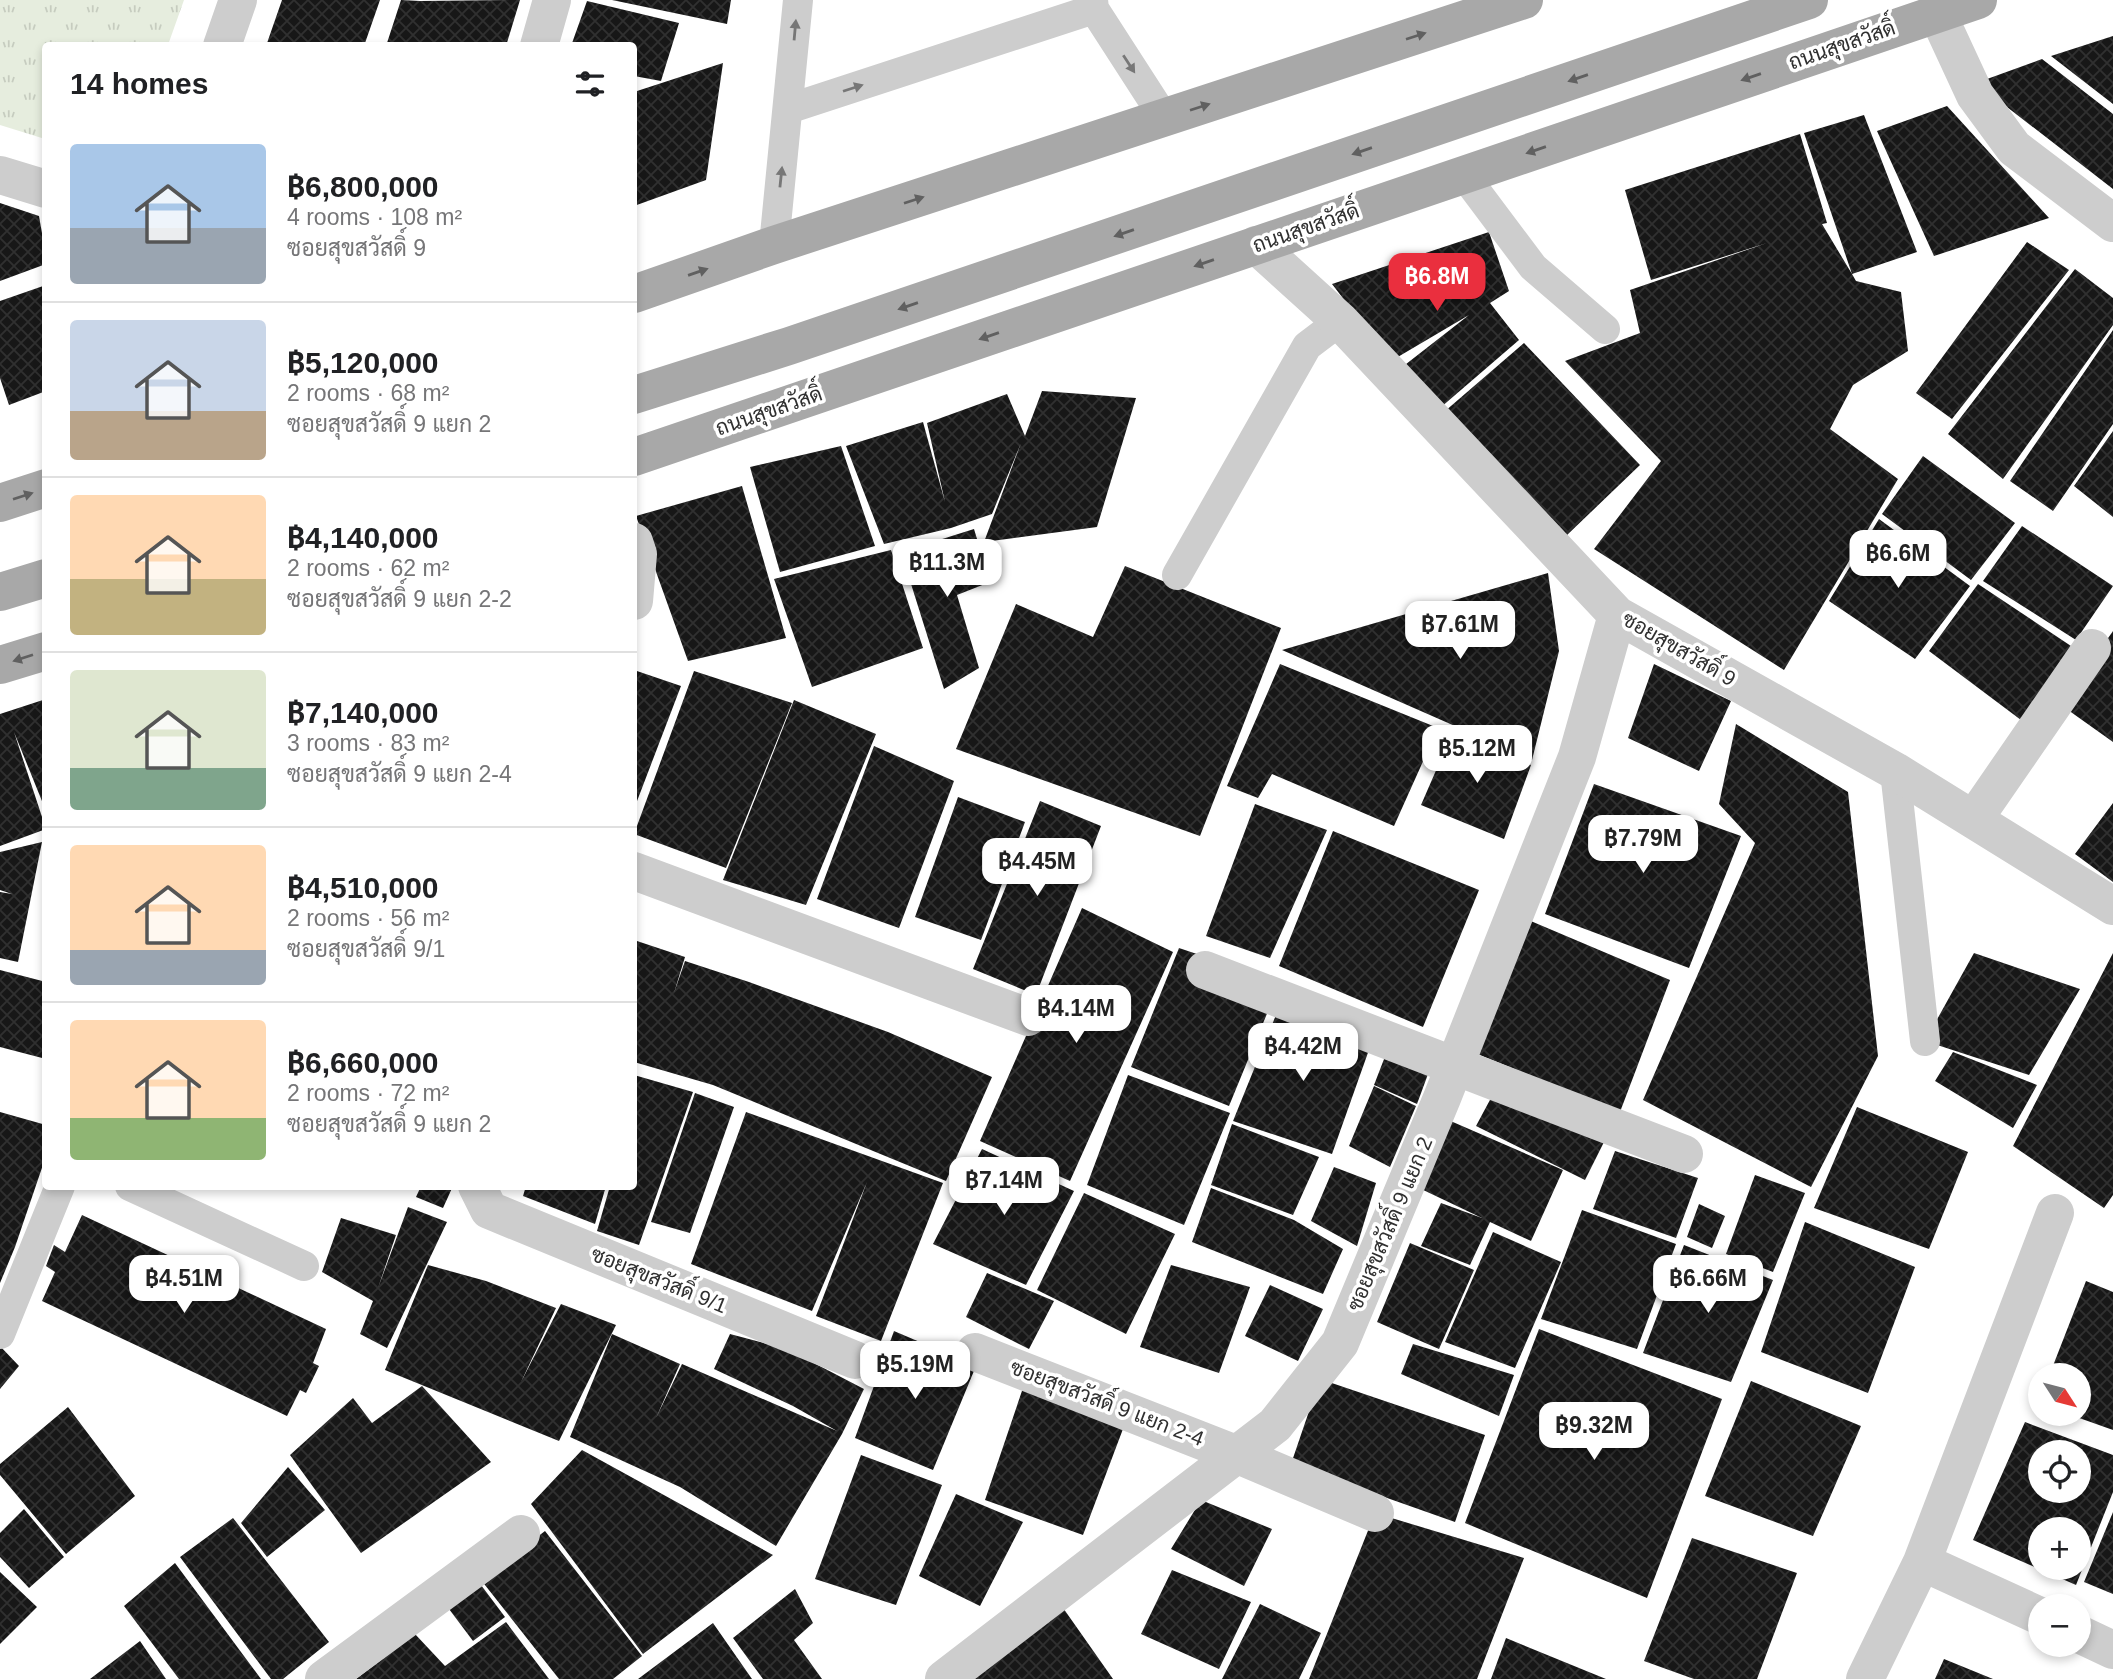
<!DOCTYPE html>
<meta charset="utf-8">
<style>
:root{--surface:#fff;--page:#f2f2f2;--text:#202124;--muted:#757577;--line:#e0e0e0;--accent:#ea2f3e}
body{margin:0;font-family:Arial,Sarabun,sans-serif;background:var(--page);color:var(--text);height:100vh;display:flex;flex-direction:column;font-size:26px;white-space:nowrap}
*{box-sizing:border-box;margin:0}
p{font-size:23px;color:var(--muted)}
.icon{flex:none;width:38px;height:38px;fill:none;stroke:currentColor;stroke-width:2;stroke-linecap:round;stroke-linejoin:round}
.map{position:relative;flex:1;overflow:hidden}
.drawer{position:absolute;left:42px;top:42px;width:595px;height:1148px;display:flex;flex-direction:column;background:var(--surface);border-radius:7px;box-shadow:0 4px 10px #0003}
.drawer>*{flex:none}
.needle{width:46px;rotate:126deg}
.controls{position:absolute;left:2028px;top:1363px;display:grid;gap:14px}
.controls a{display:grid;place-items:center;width:63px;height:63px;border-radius:50%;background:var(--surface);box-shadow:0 4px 10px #0003;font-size:35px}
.price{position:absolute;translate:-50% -60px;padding:0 16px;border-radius:14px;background:#fff;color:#222;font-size:23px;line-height:46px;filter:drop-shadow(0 2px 4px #0008)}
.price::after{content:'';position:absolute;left:50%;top:42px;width:21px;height:16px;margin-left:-10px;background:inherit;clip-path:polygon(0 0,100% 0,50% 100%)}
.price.current{background:var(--accent);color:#fff}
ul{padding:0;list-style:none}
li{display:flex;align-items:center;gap:21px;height:175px;padding:0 28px}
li+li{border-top:2px solid var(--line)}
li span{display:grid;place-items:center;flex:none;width:196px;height:140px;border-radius:7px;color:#555}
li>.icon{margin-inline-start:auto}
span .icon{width:84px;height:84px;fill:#fffc;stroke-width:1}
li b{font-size:30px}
h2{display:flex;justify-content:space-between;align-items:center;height:84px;padding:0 28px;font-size:30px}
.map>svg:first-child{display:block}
.grass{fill:url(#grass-tufts)}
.building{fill:url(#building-cross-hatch);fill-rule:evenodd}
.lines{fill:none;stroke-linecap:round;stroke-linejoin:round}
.lane{stroke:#cdcdcd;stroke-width:30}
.street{stroke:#cdcdcd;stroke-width:38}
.primary{stroke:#a8a8a8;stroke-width:38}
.oneway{fill:#777}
.oneway2{fill:#606060}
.labels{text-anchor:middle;stroke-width:7;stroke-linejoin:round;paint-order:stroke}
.street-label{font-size:21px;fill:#303030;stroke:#fff}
</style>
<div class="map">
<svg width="2113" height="1679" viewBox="0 0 2113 1679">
<defs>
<pattern id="grass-tufts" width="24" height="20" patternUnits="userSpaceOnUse" patternTransform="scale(1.75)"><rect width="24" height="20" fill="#e6edde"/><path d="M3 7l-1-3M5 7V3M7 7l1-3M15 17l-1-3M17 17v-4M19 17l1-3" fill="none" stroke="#c6ccbf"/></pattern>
<pattern id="building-cross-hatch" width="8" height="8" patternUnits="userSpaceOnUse" patternTransform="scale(1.75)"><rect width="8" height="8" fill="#171717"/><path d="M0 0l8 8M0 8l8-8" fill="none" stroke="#303030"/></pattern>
</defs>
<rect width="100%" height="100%" fill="#fff"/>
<path class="grass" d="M0 0H184L168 45 46 46 45 139 0 125Z"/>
<path class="building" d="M282 0H380L364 46H266Z
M401 0 420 1 520 0 506 46H386Z
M612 0H731L727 24Z
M587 1 679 23 661 81 634 76V46H571Z
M2113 36V104L2051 56Z
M2042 59 2113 114V189L1976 83Z
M723 63 706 180 634 206V92Z
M1947 106 2049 218 1934 256 1877 131Z
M1864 115 1917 252 1852 274 1856 281 1901 292 1908 351 1853 385 1830 429 1898 479 1784 670 1594 549 1661 461 1565 361 1640 333 1630 290 1767 243 1651 280 1625 190 1800 134 1827 223 1822 224 1852 274 1804 133Z
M0 203 39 216 46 256V264L0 281Z
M1489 232 1509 291 1490 303 1519 340 1440 408 1401 368 1469 315 1391 361 1332 284Z
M2027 242 2069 270 1952 419 1916 393Z
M2075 269 2113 298V325L2003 479 1948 434Z
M46 285V391L9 405 0 378V301Z
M2113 330V424L2053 511 2010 481Z
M1524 343 1640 465 1566 536 1444 412Z
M1042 391 1136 398 1097 527 984 542 1021 443 992 514 951 528 884 544 846 446 923 422 945 502 927 423 1007 394 1025 436Z
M2113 431V517L2074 486Z
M841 446 875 546 780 572 750 467Z
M1923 456 2015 523 1971 580 1882 514Z
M742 486 786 638 688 661 636 516Z
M1879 519 1970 586 1915 659 1829 601Z
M2022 526 2113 586 2076 640 1983 581Z
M974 529 990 582 957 595 979 668 944 689 901 552Z
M891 550 923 648 812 687 774 579Z
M1125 566 1281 628 1200 836 956 749 1016 604 1093 637Z
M1548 573 1559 651 1532 760 1282 650Z
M1978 584 2071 646 2021 720 1929 651Z
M2113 631V742L2061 705Z
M1280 664 1438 728 1394 826 1272 774 1258 798 1227 786Z
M1654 664 1731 701 1699 771 1628 738Z
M634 670 681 686 634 809Z
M694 671 792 703 726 868 634 834Z
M46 699V811L14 732 46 829 0 846V714Z
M794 700 876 734 806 905 723 880Z
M1736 724 1848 792 1878 1056 1811 1187 1643 1100 1755 843 1719 804Z
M1454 729 1531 765 1504 839 1421 805Z
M874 746 954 781 899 928 817 899Z
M1594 784 1741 836 1689 968 1545 914Z
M958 797 1025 822 981 940 915 917Z
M1040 801 1101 826 1036 995 973 969Z
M2113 803V882L2075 854Z
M1255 804 1327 830 1270 958 1206 936Z
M1333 831 1479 890 1423 1027 1279 966Z
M42 842 18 962 0 958V892L12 894 0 890V852Z
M1082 908 1173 952 1070 1181 980 1141Z
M1526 919 1670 980 1620 1112 1475 1053Z
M634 940 685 957 674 993 685 961 749 982 888 1032 992 1077 946 1181 713 1085 634 1062Z
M1179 948 1280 982 1229 1106 1131 1067Z
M1974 953 2080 989 2029 1075 1925 1041Z
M2113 953V1195L2104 1208 2013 1146Z
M0 970 46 982V1059L0 1047Z
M1278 1010 1370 1047 1332 1154 1233 1121Z
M1391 1041 1431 1066 1417 1104 1374 1085Z
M1953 1052 2037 1085 2013 1128 1935 1081Z
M634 1075 693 1092 639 1245 597 1231 610 1186H634Z
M1128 1075 1230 1113 1184 1225 1087 1185Z
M1499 1083 1610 1130 1585 1180 1476 1126Z
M1374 1086 1416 1106 1390 1167 1349 1146Z
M695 1093 734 1107 690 1233 651 1222Z
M1857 1107 1968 1152 1929 1249 1814 1208Z
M0 1112 46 1125V1156L15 1247 0 1283Z
M746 1112 943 1183 881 1341 816 1316 867 1182 812 1311 691 1264Z
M1446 1119 1563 1170 1531 1241 1490 1222 1470 1265 1421 1246 1441 1203 1482 1218 1419 1188Z
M1232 1124 1319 1157 1293 1215 1211 1185Z
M982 1149 1074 1191 1026 1285 933 1244Z
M1615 1151 1698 1178 1676 1238 1593 1209Z
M1334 1167 1376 1183 1357 1246 1311 1221Z
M1755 1175 1805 1193 1773 1272 1726 1254Z
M421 1186H453L443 1208 416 1197Z
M526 1186H606L595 1224 523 1196Z
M1211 1188 1294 1220 1343 1249 1323 1294 1192 1242Z
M1084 1193 1175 1234 1126 1334 1037 1290Z
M1699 1204 1725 1216 1712 1248 1687 1237Z
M408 1207 447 1222 387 1348 360 1334 373 1301 322 1272 341 1218 396 1235 378 1288Z
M1582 1210 1676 1244 1637 1349 1541 1319Z
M82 1215 326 1329 313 1363 319 1366 306 1393 300 1390 287 1416 42 1301 55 1272 46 1266 54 1245 65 1252Z
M1805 1222 1915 1267 1868 1393 1761 1352Z
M1493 1232 1561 1262 1515 1368 1445 1342Z
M1410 1243 1474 1270 1439 1349 1377 1322Z
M1684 1245 1773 1280 1731 1382 1643 1353Z
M428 1265 486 1281 556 1308 521 1382 561 1304 616 1325 559 1441 385 1370Z
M1171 1265 1250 1287 1219 1373 1140 1347Z
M987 1273 1054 1301 1029 1349 966 1317Z
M2086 1281 2113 1292V1430L2068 1414H2079V1376H2049Z
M1270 1285 1323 1309 1298 1361 1245 1336Z
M1539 1329 1722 1399 1647 1598 1465 1523Z
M894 1331 976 1366 933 1470 855 1438Z
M612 1334 680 1364 656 1418 682 1364 837 1431 793 1406 714 1369 730 1334 771 1345 812 1362 864 1389 842 1434 776 1546 680 1487 570 1437Z
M1413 1344 1514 1375 1499 1416 1401 1374Z
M0 1346 19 1366 0 1389Z
M1320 1379 1485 1435 1455 1522 1291 1464Z
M1751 1381 1861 1426 1813 1536 1705 1496Z
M1025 1382 1126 1421 1083 1535 985 1500Z
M422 1386 491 1462 361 1553 290 1455 353 1398 372 1423Z
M68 1407 135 1496 66 1554 0 1475V1464Z
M2025 1422 2113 1455V1492L2076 1585 1973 1540ZM2040 1452H2079V1491H2040ZM2040 1530H2079V1568H2040Z
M582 1450 773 1555 643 1654 531 1504Z
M861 1455 942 1485 896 1605 815 1579Z
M288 1467 325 1510 267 1557 241 1523Z
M956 1494 1023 1522 980 1606 919 1576Z
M1201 1500 1272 1529 1244 1586 1171 1549Z
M24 1509 64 1557 29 1588 0 1557V1533Z
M2113 1512V1594L2084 1582Z
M1375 1513 1524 1558 1477 1679H1309Z
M233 1518 329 1642 283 1679H271L180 1557Z
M545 1531 642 1656 613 1679H559L481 1580Z
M1692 1538 1797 1573 1757 1679H1694L1644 1661Z
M175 1563 261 1679H179L124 1606Z
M1172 1570 1251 1602 1219 1669 1141 1634Z
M0 1572 37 1607 0 1644Z
M478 1581 505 1617 473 1641 446 1605Z
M795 1589 813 1623 794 1640 822 1679H763L733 1638Z
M1054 1595 1113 1679H944Z
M1260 1604 1321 1633 1299 1679H1222Z
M506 1622 549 1679H356L415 1634 445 1666Z
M713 1623 752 1679H638Z
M1506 1638 1606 1679H1491Z
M140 1641 166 1679H90Z
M1944 1659 1993 1679H1935Z"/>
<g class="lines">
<path class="lane" d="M1093 0 1094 9 1165 119
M788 109 1094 9
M1464 175 1533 267 1605 329
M774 245 798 0
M1177 575 1307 346 1340 321
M1895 771 1925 1041
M130 1186 304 1266
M0 1334 60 1186"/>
<path class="street" d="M1937 13 1975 95 2014 148 2113 223
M222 46 238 0
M539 46 552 0
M0 175 46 189
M1256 245 1340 321 1617 615 1895 771 2113 906
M634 542 638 554 634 601
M1974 819 2092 648
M634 871 1028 1017
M1205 970 1684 1154
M477 1186 489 1210 855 1360
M975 1352 1238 1455 1375 1513
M1922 1562 2040 1616
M2079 1634 2113 1650
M324 1679 521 1534
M944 1679 1275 1425 1340 1343 1442 1098 1577 757 1617 615
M1865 1679 1922 1562 2055 1213"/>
<path class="primary" d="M634 294 774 245 1524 0
M634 395 789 346 1809 0
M634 457 1978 0
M0 503 46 488
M0 592 46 578
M0 665 46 651"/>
</g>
<defs><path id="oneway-solid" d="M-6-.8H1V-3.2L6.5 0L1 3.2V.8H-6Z" transform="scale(1.75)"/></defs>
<g class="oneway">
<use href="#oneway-solid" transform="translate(795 30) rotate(-85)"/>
<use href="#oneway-solid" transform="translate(1129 64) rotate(57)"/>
<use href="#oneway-solid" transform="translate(853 88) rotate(-18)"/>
<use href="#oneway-solid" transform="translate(781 177) rotate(-84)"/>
</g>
<g class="oneway2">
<use href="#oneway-solid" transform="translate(1416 36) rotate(-18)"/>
<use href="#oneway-solid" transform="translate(1751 77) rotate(161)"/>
<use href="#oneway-solid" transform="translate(1578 78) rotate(161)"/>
<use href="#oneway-solid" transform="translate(1200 107) rotate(-18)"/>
<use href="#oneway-solid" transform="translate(1536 150) rotate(161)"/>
<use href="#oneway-solid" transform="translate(1362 151) rotate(161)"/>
<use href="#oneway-solid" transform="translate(914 200) rotate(-18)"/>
<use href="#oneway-solid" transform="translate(1124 233) rotate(161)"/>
<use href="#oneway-solid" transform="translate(1204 263) rotate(161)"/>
<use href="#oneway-solid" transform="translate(698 272) rotate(-19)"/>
<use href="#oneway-solid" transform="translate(908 306) rotate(161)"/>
<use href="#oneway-solid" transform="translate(989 336) rotate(161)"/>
<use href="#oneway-solid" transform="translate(23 496) rotate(-18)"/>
<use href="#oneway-solid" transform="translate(23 658) rotate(162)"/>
</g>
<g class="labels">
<g class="street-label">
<text transform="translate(1842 45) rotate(-19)" y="7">ถนนสุขสวัสดิ์</text>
<text transform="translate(1306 228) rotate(-19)" y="7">ถนนสุขสวัสดิ์</text>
<text transform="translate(769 411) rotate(-19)" y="7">ถนนสุขสวัสดิ์</text>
<text transform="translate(1679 649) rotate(30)" y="7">ซอยสุขสวัสดิ์ 9</text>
<text transform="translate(1390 1224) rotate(-67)" y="7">ซอยสุขสวัสดิ์ 9 แยก 2</text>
<text transform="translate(659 1280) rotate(22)" y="7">ซอยสุขสวัสดิ์ 9/1</text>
<text transform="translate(1107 1403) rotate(21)" y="7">ซอยสุขสวัสดิ์ 9 แยก 2-4</text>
</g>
</g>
</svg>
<div class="controls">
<a><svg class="needle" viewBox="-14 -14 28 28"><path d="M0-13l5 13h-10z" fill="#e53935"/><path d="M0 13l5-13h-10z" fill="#757577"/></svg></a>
<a><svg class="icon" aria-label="locate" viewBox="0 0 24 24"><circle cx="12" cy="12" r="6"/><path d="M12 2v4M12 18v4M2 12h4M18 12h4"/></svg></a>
<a>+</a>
<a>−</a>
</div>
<b class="price current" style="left:1437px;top:313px">฿6.8M</b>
<b class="price" style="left:1898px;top:590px">฿6.6M</b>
<b class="price" style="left:947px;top:599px">฿11.3M</b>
<b class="price" style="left:1460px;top:661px">฿7.61M</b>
<b class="price" style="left:1477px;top:785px">฿5.12M</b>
<b class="price" style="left:1643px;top:875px">฿7.79M</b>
<b class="price" style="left:1037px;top:898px">฿4.45M</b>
<b class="price" style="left:1076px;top:1045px">฿4.14M</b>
<b class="price" style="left:1303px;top:1083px">฿4.42M</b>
<b class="price" style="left:1004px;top:1217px">฿7.14M</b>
<b class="price" style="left:184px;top:1315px">฿4.51M</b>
<b class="price" style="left:1708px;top:1315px">฿6.66M</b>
<b class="price" style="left:915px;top:1401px">฿5.19M</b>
<b class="price" style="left:1594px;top:1462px">฿9.32M</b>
<section class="drawer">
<h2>14 homes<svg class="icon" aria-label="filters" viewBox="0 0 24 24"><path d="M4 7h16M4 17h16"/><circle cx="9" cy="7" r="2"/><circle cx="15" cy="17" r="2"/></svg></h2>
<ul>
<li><span style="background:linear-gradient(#a9c7e8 60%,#9aa5b1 0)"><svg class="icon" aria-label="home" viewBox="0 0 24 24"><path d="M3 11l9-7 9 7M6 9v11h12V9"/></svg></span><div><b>฿6,800,000</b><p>4 rooms · 108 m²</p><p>ซอยสุขสวัสดิ์ 9</p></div></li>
<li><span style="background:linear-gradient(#c9d6e8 65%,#b9a48a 0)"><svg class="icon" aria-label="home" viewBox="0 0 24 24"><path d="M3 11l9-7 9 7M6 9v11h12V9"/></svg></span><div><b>฿5,120,000</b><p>2 rooms · 68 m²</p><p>ซอยสุขสวัสดิ์ 9 แยก 2</p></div></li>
<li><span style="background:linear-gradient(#ffd9b3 60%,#c2b280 0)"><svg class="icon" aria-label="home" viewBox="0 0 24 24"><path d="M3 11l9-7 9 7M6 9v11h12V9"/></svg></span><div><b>฿4,140,000</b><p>2 rooms · 62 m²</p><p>ซอยสุขสวัสดิ์ 9 แยก 2-2</p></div></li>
<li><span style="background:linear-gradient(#dfe7d0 70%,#7fa58c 0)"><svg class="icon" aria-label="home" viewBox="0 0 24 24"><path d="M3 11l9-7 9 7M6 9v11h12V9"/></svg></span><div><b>฿7,140,000</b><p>3 rooms · 83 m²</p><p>ซอยสุขสวัสดิ์ 9 แยก 2-4</p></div></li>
<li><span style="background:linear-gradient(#ffd9b3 75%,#9aa5b1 0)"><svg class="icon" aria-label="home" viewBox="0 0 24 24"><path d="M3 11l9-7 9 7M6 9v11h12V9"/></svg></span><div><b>฿4,510,000</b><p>2 rooms · 56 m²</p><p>ซอยสุขสวัสดิ์ 9/1</p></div></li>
<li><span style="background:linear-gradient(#ffd9b3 70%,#8fb573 0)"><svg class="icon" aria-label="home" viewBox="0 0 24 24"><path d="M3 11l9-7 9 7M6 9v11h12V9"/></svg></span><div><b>฿6,660,000</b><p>2 rooms · 72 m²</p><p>ซอยสุขสวัสดิ์ 9 แยก 2</p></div></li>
</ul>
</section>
</div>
